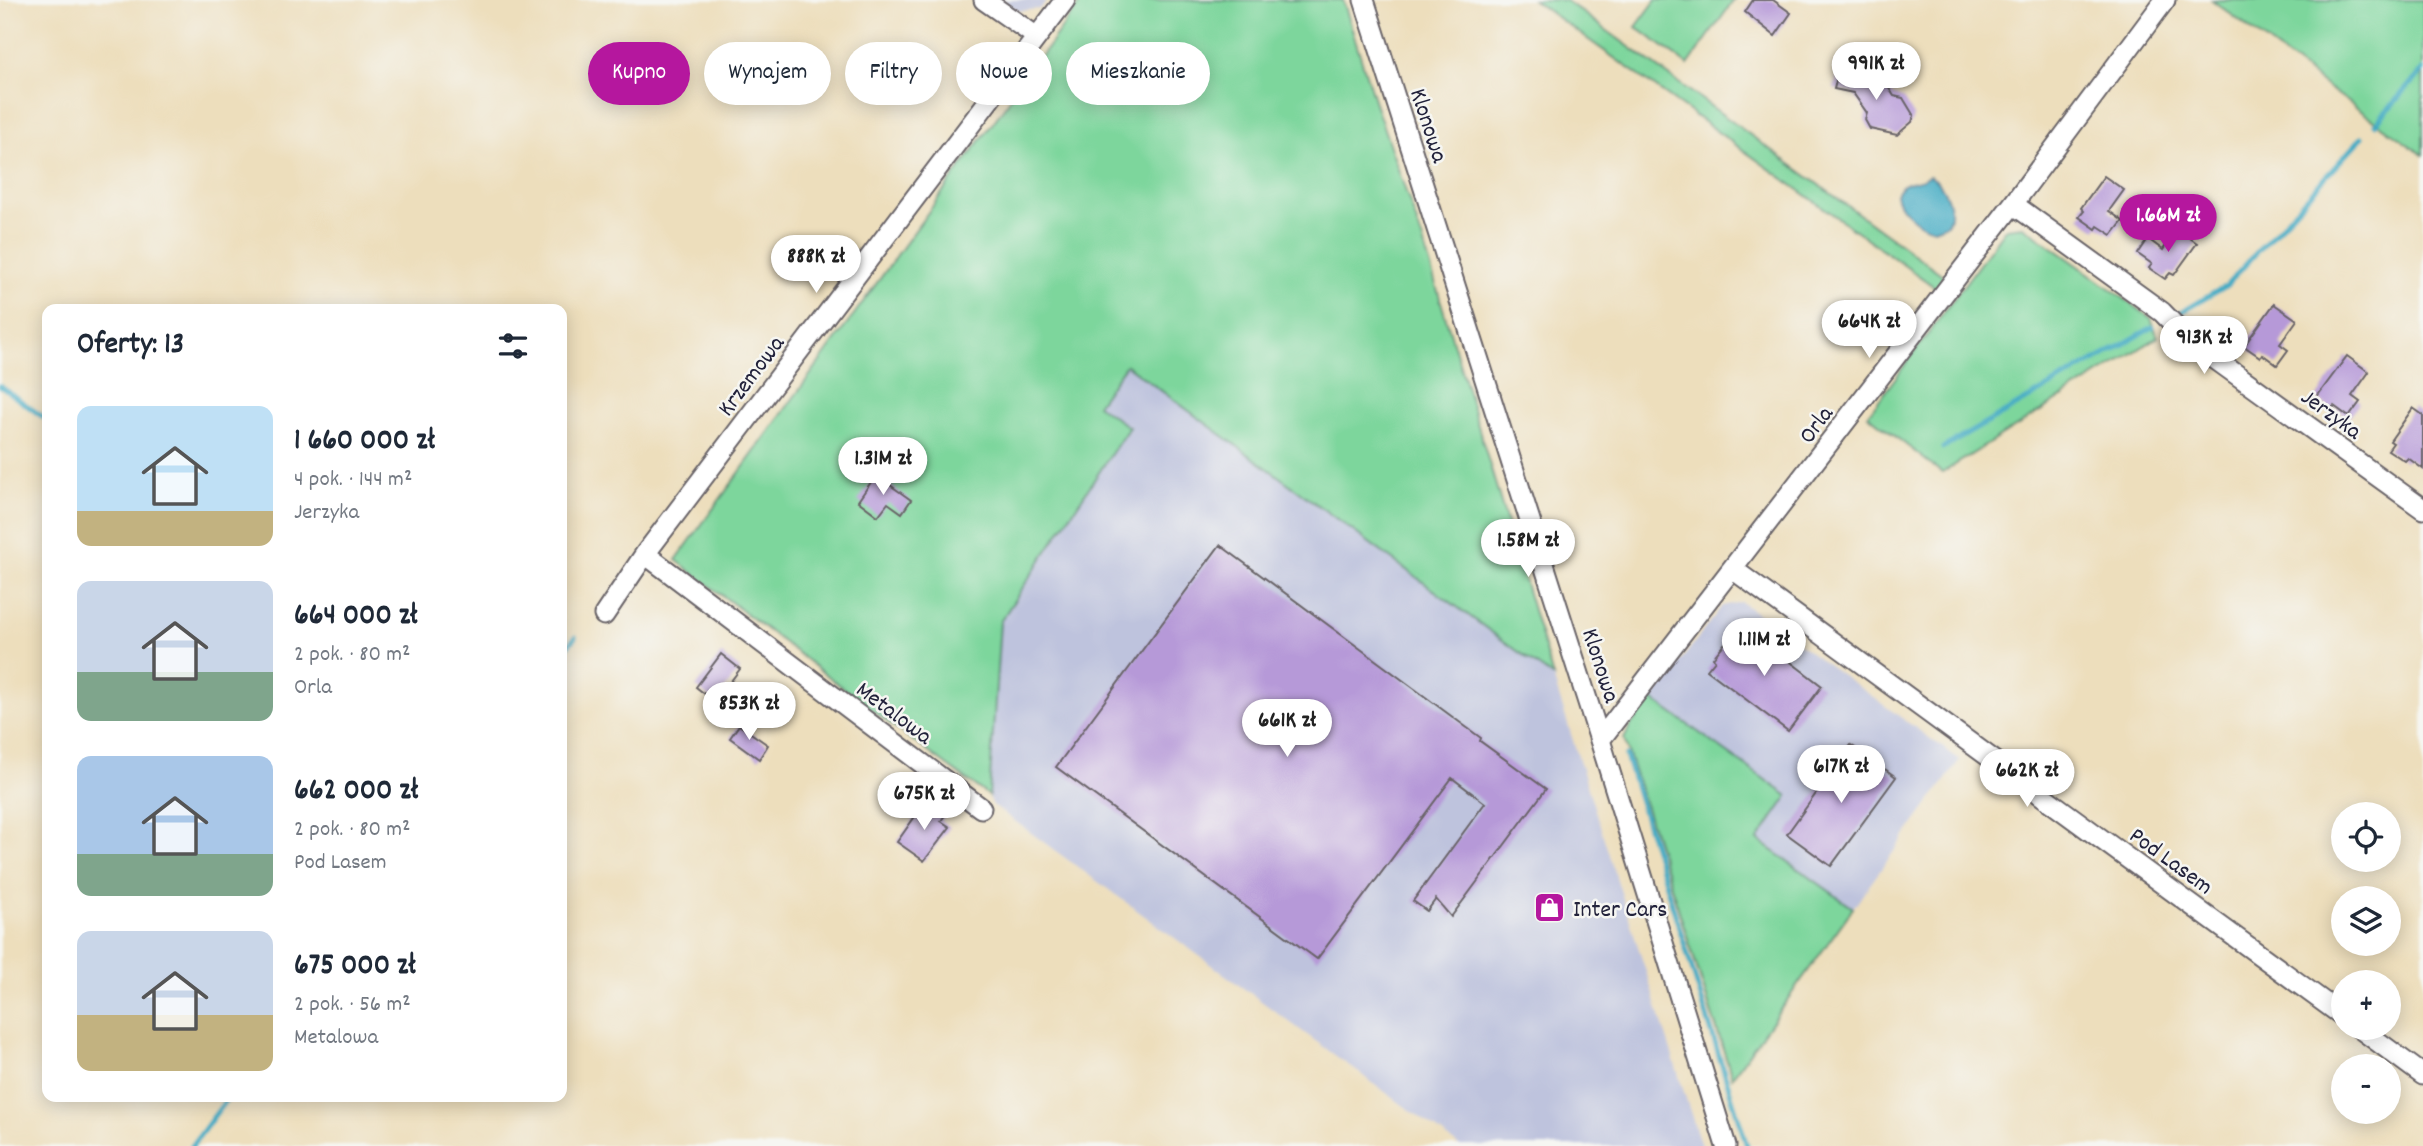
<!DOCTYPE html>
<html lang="pl">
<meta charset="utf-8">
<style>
:root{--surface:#fff;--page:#f6f6f7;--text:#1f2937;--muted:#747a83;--accent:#b5179e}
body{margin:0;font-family:Dekko,sans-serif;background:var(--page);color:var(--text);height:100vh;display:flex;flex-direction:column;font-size:26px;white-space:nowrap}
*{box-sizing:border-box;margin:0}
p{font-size:23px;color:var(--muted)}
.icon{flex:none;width:38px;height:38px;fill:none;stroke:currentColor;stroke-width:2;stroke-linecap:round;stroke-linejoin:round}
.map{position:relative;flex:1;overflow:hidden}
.sheet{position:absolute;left:42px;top:304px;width:525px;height:798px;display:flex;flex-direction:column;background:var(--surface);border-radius:14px;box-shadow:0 4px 18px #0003}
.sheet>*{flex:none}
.top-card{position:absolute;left:588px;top:42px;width:665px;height:63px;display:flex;gap:14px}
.controls{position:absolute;left:2331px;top:802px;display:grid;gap:14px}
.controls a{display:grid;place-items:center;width:70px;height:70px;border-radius:50%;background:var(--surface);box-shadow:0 4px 18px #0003;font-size:35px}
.price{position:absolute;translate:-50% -60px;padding:0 16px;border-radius:24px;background:#fff;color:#222;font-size:23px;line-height:46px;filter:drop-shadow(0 2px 4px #0008)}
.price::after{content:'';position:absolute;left:50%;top:42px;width:21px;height:16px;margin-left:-10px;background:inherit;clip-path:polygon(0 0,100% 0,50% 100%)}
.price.active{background:var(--accent);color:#fff}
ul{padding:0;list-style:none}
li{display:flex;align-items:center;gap:21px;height:175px;padding:0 35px}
li span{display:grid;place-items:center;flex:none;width:196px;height:140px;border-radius:14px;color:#555}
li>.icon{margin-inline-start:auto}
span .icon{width:84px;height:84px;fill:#fffc;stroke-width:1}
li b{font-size:30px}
h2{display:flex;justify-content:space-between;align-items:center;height:84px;padding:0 35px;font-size:30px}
.tag{padding:0 24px;border-radius:32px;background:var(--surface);box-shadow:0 4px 18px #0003;font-size:24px;line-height:63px}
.tag.active{background:var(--accent);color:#fff}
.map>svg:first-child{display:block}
.industrial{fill:#bec3dd}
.green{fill:#7dd69c;stroke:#507c6c;stroke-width:2}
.water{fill:#45acc4;stroke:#346780;stroke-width:2}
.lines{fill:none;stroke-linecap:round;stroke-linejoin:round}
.stream{stroke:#45acc4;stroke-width:5}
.building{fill:#b699d8}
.minor-casing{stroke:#696468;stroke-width:23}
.minor{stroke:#fff;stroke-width:19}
.labels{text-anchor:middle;stroke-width:5;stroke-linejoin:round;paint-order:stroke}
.street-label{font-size:24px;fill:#22223b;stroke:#f6f6f2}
.poi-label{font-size:24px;fill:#22223b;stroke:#f6f6f2;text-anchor:start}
</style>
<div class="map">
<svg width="2423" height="1146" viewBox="0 0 2423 1146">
<rect width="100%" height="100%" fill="#f6f6f2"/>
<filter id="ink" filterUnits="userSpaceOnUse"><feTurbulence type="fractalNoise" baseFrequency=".0143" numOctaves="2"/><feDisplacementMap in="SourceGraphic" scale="14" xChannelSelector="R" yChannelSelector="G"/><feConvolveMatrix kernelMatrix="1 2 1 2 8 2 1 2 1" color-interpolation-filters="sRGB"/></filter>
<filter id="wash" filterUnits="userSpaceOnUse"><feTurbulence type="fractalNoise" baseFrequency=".00686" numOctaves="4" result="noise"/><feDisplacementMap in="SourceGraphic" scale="28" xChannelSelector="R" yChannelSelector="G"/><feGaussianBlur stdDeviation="1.57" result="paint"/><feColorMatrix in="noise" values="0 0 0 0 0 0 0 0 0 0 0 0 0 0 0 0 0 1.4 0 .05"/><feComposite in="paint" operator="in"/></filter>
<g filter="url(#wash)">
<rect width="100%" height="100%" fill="#eddebc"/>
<path class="industrial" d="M1003 0H1047L1040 9 1018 11Z
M1126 365 1553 677 1701 1146H1459L993 805 989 796 1000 622 1128 428 1097 405Z
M1741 602 1960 760 1853 908 1758 839 1788 796 1652 699 1722 606Z"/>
<path class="green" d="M1082 0H1343L1375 103 1422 238 1553 677 1126 365 1097 405 1129 427 1000 622 989 796 894 727 676 560Z
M1533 0H1565L1944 276 1936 288Z
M1656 0H1734L1688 65 1636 27Z
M2212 0H2423V155L2323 84Z
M2023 226 2151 318 2158 337 1942 473 1868 415 2006 228Z
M1652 699 1788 796 1758 840 1853 908 1732 1077 1624 739 1630 726Z"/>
<path class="water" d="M1929 176C1943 181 1956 210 1947 224L1934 229C1920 227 1898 209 1896 194 1901 180 1918 183 1929 176Z"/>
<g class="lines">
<path class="stream" d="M2375 124 2423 70
M2176 315 2226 286 2362 137
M0 386 47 420
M1943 448 2153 327
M562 654 575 637
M1626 756 1747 1146
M192 1146 228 1097"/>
</g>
<g id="blocks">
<path class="building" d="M1753 0H1773L1791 13 1775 36 1745 12Z
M1839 69 1857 73 1861 71 1872 73 1876 79 1885 82 1894 96 1903 98 1914 116 1912 122 1897 135 1870 129 1865 120 1867 113 1853 93 1834 89Z
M2104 176 2124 190 2109 211 2123 221 2112 235 2098 226 2096 229 2079 217 2084 211 2081 208Z
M2177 229 2197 243 2174 275 2170 273 2165 279 2149 268 2152 264 2138 254 2148 239 2163 250Z
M2274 304 2297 320 2280 344 2288 350 2277 365 2262 354 2260 357 2244 346Z
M2347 356 2369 372 2352 396 2360 402 2349 417 2334 406 2331 409 2316 398Z
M2413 408 2423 415V469L2408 458 2405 461 2388 450 2393 443 2390 441Z
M876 475 911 500 902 513 888 503 878 516 858 501Z
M1220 545 1481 738 1480 741 1546 789 1451 917 1436 899 1427 911 1413 901 1485 803 1452 778 1317 959 1056 767Z
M1742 625 1822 686 1788 731 1707 670 1715 660 1713 658 1729 638 1731 639Z
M721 654 740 669 715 702 696 687Z
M739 725 768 745 759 759 730 738Z
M1851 745 1896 777 1831 866 1787 834Z
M926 801 945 815 941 821 950 827 924 861 897 842Z"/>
</g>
</g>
<g filter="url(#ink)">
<use href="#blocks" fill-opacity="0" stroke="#696468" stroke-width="2"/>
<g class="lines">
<defs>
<path id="minor" d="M984 0 1037 37
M1364 0 1600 740 1726 1146
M2013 204 2162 312 2190 341 2423 509
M645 554 981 808
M1734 570 2343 1016
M604 615 645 554 1065 0
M1600 740 2013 204 2165 0
M2358 1027 2423 1075"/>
</defs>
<use href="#minor" class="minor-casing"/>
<use href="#minor" class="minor"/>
</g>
</g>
<defs>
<symbol id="shop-square" viewBox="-11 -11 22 22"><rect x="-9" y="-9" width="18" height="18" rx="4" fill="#b5179e" stroke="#f6f6f2"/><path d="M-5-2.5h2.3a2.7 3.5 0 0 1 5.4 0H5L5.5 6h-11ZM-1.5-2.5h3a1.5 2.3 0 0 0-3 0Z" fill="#fff"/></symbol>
</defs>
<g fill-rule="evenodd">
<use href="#shop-square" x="1532" y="890" width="35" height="35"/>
</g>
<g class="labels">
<g class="street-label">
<text transform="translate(1430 125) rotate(72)" y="8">Klonowa</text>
<text transform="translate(750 375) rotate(-53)" y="8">Krzemowa</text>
<text transform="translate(2332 413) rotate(36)" y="8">Jerzyka</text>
<text transform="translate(1815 424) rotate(-53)" y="8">Orla</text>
<text transform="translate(1602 665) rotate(72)" y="8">Klonowa</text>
<text transform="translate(895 712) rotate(37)" y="8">Metalowa</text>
<text transform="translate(2172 860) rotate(36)" y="8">Pod Lasem</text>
</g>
<g class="poi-label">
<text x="1573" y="916">Inter Cars</text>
</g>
</g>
</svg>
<div class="controls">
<a><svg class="icon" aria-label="locate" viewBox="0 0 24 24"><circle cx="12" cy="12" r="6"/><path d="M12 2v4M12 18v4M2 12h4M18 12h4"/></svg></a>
<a><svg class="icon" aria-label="layers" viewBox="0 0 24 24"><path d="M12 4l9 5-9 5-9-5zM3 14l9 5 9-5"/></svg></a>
<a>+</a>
<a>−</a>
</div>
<b class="price" style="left:1876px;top:102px">991K zł</b>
<b class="price active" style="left:2168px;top:254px">1.66M zł</b>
<b class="price" style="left:816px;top:295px">888K zł</b>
<b class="price" style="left:1869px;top:360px">664K zł</b>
<b class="price" style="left:2204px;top:376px">913K zł</b>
<b class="price" style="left:883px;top:497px">1.31M zł</b>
<b class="price" style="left:1528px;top:579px">1.58M zł</b>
<b class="price" style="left:1764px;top:678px">1.11M zł</b>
<b class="price" style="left:749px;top:742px">853K zł</b>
<b class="price" style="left:1287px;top:759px">661K zł</b>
<b class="price" style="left:1841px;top:805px">617K zł</b>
<b class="price" style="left:2027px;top:809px">662K zł</b>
<b class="price" style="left:924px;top:832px">675K zł</b>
<div class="top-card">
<a class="tag active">Kupno</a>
<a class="tag">Wynajem</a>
<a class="tag">Filtry</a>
<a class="tag">Nowe</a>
<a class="tag">Mieszkanie</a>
</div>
<section class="sheet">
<h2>Oferty: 13<svg class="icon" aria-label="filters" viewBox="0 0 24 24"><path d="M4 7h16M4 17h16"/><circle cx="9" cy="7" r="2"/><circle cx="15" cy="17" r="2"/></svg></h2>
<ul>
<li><span style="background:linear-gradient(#bfe0f5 75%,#c2b280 0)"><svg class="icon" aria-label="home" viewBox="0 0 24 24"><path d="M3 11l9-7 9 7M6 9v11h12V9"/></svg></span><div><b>1 660 000 zł</b><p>4 pok. · 144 m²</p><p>Jerzyka</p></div></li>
<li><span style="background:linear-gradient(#c9d6e8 65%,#7fa58c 0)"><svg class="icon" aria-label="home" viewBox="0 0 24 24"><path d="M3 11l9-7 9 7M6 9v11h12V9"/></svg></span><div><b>664 000 zł</b><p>2 pok. · 80 m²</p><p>Orla</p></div></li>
<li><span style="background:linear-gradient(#a9c7e8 70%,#7fa58c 0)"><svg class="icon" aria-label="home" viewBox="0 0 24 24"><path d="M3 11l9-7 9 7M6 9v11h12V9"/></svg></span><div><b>662 000 zł</b><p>2 pok. · 80 m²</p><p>Pod Lasem</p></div></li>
<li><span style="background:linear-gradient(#c9d6e8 60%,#c2b280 0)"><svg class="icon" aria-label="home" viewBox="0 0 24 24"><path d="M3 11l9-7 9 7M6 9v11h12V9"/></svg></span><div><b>675 000 zł</b><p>2 pok. · 56 m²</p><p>Metalowa</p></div></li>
</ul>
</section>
</div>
